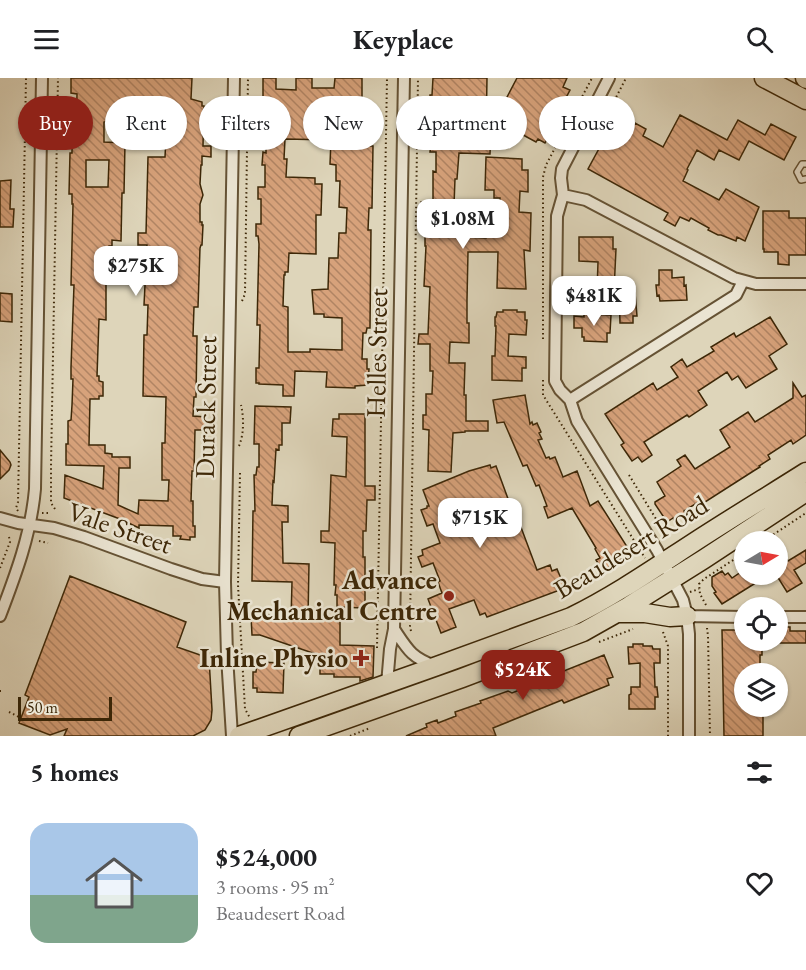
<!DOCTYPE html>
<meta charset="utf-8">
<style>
:root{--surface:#fff;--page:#f2f2f2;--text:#202124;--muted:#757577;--accent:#8f2418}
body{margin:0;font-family:"EB Garamond",serif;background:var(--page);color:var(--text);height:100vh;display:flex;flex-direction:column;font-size:22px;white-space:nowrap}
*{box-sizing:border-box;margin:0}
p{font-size:20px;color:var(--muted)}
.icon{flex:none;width:33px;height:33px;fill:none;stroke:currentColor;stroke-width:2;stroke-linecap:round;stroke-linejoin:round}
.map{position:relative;height:658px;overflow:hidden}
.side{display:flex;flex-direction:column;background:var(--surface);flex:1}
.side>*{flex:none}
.top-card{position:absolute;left:18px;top:18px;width:771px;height:54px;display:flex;gap:12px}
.needle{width:39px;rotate:80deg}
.tools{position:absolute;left:734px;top:453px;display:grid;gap:12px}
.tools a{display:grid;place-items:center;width:54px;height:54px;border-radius:50%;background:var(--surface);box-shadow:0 2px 4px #0004;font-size:30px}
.scale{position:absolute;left:18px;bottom:15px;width:94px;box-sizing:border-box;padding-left:6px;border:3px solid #3d2707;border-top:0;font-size:16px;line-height:21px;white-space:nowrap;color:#3d2707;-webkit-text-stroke:4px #eae4d2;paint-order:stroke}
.price{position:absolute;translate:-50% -51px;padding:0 14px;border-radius:12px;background:#fff;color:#222;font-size:20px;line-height:39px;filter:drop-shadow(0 2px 3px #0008)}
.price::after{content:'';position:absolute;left:50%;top:36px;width:18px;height:14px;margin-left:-9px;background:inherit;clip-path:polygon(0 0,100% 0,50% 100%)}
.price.active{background:var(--accent);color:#fff}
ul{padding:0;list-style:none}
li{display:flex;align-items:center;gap:18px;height:150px;padding:0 30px}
li span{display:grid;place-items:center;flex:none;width:168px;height:120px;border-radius:18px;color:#555}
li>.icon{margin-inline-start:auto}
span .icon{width:72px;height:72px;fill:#fffc;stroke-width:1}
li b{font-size:26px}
h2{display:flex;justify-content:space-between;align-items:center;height:72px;padding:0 30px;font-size:26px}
.chip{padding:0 21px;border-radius:27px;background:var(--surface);box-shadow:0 2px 4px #0004;font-size:21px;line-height:54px}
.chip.active{background:var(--accent);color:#fff}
header{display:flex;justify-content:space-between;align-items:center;height:78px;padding:0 30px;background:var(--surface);font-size:27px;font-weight:700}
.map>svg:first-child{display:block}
.building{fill:url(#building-back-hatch);stroke:#3d2707;stroke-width:1.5;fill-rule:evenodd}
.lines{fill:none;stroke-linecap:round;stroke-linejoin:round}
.service-casing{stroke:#655234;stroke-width:8}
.minor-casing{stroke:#655234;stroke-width:14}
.trunk-casing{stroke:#3d2707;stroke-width:21}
.path{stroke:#3d2707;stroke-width:2;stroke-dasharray:1.5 3;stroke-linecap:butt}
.service{stroke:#eae4d2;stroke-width:5}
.minor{stroke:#eae4d2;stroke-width:10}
.trunk{stroke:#ded5ba;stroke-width:18}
.poi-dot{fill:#8f2418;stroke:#eae4d2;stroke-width:2}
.labels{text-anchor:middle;stroke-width:5;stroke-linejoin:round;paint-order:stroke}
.street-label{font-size:27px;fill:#3d2707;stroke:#eae4d2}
.poi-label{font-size:27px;font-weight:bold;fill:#3d2707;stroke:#eae4d2;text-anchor:end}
</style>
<header><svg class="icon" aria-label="menu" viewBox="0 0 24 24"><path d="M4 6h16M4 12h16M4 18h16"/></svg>Keyplace<svg class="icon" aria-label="search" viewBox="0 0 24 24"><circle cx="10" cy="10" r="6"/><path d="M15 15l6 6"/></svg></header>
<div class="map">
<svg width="806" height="658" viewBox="0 0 806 658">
<defs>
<pattern id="building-back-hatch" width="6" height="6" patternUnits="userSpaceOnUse" patternTransform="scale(1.5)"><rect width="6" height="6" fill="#d7a27b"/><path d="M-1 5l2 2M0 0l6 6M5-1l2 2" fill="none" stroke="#b08463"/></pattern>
</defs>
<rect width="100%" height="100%" fill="#ded5ba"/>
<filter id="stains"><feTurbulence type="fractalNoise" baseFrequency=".00333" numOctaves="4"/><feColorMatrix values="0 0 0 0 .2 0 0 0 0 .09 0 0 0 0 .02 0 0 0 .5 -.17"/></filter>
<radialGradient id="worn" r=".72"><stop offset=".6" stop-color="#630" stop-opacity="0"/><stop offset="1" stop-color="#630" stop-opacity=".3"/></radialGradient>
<path class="building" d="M71 0H192L191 21 202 24V28H204L203 68H211V79L202 78V87H201L200 106 203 117 200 126V144H202V147H203L202 167H201L200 170 198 229H194L193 258H197L196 319H194L193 338 206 339V352H195L194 393H192L191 423H193V448H195V459H190V462L180 461 181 458H173V448L139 447V450L120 441 64 420 65 397 103 411 104 388 66 387V366H68V343L71 342 72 327 73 301H71V289L74 207H71L73 126H72V116H69L70 75H72V64H76L77 16 71 15ZM109 43 137 45V58L166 59 165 79H148L146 155H138V167H147L144 227H148L147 257H144L143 318 166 319 165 365H162V402H169L168 423 139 422 138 436 118 427 119 390H130V379H112V376L105 375V367H89L90 321H99V318H103V304L99 303V298H97L99 241 106 242V190H108L109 168H112V162L121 163 122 115H124L125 65 104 64V44ZM86 82H109L108 109H86Z
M263 0H276V11L296 12V0H312V10H334L335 0H362V40H369V68H373L372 130H369L368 152H371L370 250H367L366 255H363L362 281H367V291H369L368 307 355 308V310L326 309 327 294 295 293 294 318H283V307L259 306V305H256V290H259L260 247H257L259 166 258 158H256V146H261V121H258V109H265V87H262L263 74 266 75V51H262V46H260V38H257V26L263 27ZM285 61 331 62 330 86 336 87V103H340L339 129 347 130 346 155H339L338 180H329L328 211 312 212 314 236H324V239L342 240V272L310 271V274H288V229L283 228 284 197H285V194H288L289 175 316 176V137H321L322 106H315V100L286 99 287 81H284Z
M433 0H487L486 59 491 49 490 76 459 75 457 101H455L454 127 459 133 458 152 466 153V159L486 160V154L499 155 500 120H494V112H485L486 79 522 81V92H528V114L520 113 519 134 531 135 530 173 524 172 526 211 497 210 498 174H468L467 222V245H469V265L450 264 449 285H465L464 317H466V343H488V353H465V354L453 355 451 394 428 393 429 352 423 351V337H426V316H432L433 293H430V266H418L419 256H428L430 209 424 208 426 168H425V158H429L430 137H420L421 124H433V93L436 94V74H430L431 66H427V55H429L430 17H432Z
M517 0H567L563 9 570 12 551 48 554 49 545 65 538 61 536 64 495 42Z
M680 37 727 62 738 42 765 57 771 46 796 59 784 82 749 63 739 82 719 72 714 82 697 72 687 91 688 92 683 103 719 122 726 111 759 129 745 163 737 159 736 163 721 157H718L708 152 709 150 691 140 689 143 680 139 675 148 664 142 668 135 588 91 614 43 631 52 635 45 646 51 643 58 663 69Z
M11 102 10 131H14L13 149H0V103Z
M763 133H789V140H806V177H789V187L778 186V174H764V171H763Z
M579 159H613V171H616L614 213H597L598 184 579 183Z
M659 192H672V200L684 199V208L686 207 687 222 660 223 659 217 657 218 656 207H659Z
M619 210H631V215H635L637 238H633V245H620Z
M0 215 12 216V244L0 243Z
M503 232H517V234H525V242H527L526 257 509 256 508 278 526 279V290H522V303L492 302V278H495L496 248H495V239H496L497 234H503Z
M584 236 611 237 610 255H607V264L584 263V259H582V250H574V238L584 239Z
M770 239 787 266 769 278 777 291 746 310 738 298 732 302 727 294 698 313 707 327 689 339 687 337 644 364 652 377 642 384 638 379 632 383 621 367 624 365 605 336 653 305 657 312 678 299 671 289 682 281 687 289 714 273 711 269 734 255 736 259Z
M793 305 802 319 806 317V357L793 366 791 362 768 377 770 381 759 388 760 389 755 392 702 426 700 423 684 433 685 435 674 442 673 440 667 444 655 426V424L665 418 657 404 681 388 677 382 685 377 695 391 730 369 720 352 748 334 755 344 793 320Z
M525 317 530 346 532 344 533 347 537 345 541 354 539 355 542 361 538 362 546 380 549 379 550 381 555 379 563 399 577 393 590 428 598 423 631 475 603 493 596 482 600 480 595 471 596 470 572 430 548 440 544 429 547 428 539 407 536 408 527 387 523 388 504 344 497 345 493 322Z
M255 328 291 329 290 345H282V367H279V372L276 371 274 404 273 403 272 427 288 428V444H282L283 485 309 486 308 540H340V567L374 568 373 599 360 603V599H334V596H320V585L345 586 260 557H252L251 538 275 537 291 542 292 504 252 503 253 433H255L254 397H256L257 389H259V366H254Z
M339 336H365V408H375V422H367L366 453H363V479H365V530L337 529V517H335L336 507H334L335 465 321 464V453H329L331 397 346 399 347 359 332 358 333 341H339Z
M0 372 10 384 11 387 9 392 0 401Z
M490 387 491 390 496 388 511 429 513 428 537 492 550 487 552 493 557 491 565 510 487 539 485 535 480 537 474 522 449 531 456 549 441 555 428 521 442 515 438 504 440 503 433 485 422 489 418 479 423 477 422 472 440 465 433 446 427 448 421 432 427 430V428H429L423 412 469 393Z
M777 465 788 483 806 472V485L794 492 802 505 787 514 777 498Z
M744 492V496H770L722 526 714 515 716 514 712 508V499L722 493 725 497 728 495 732 500Z
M70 498 186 544 177 569 209 580 212 632 211 642 205 652 193 658H64L67 651 50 657 19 645 29 619 25 617Z
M780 549H790V553H806V565H780Z
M722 552H744V562H762V577H760V596H744V628H763V658H724Z
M633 566H643V568H652L653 571H660V585H654L655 609H657L658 619H655V631H629V617L631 616V609H640V585L629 586 628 569H633Z
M604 577 613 599 607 601 609 607 564 625 562 622 493 650 496 658H406L427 649 426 646 437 642 438 645 456 638 455 634 481 625 480 623 508 613 512 615 532 607 531 606Z
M257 584 284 585 283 615 257 614V610H253V594H256Z"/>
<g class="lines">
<defs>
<path id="service" d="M806 86H802L797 94 801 102 806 101"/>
<path id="minor" d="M609 0 562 91 561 100 563 117 557 138 555 303 560 312 570 322 577 343 657 472 683 522 687 538 689 556V658
M563 117 586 122 734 200 756 206H806
M570 322 736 217 743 203
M0 440 18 445 54 450 84 459 171 491 202 501 225 504
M0 538C16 496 31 456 35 411L42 0
M687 538 744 539
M777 539H806
M394 551C408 572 411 579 435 588
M387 606 390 571 394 551 404 0
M232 658 227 578 225 504 234 0"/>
<path id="trunk" d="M764 0 806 22
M805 0 806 1
M617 535H645L670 539 687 538
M239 658 437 588 571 539C614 518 653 491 693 465 730 441 768 418 806 394
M299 658 462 600 583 554 629 528 704 481 806 414"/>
</defs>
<use href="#service" class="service-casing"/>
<use href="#minor" class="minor-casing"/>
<use href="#trunk" class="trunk-casing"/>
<path class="path" d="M608 35 626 0
M242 223 245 216 248 0
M543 261V99L546 87 592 0
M543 302V317L645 480
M239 368C244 356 244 340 241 327
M240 395 238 507 245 631 250 640
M629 397 669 462
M55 431 51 425V388L58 0
M18 433 16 430 18 424 26 0
M42 435H51
M39 463 48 465
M762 464 806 435
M0 490 10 464 9 459
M690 514 699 511
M706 527 700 516 699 506 704 501 744 475
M707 550 708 558 710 658
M411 553 410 549 418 0
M663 554 668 568V658
M599 564 633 551
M377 570 387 0
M0 613H1
M9 634 21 640
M350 658 370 650"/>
<use href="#service" class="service"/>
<use href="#minor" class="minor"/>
<use href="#trunk" class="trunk"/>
</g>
<g class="poi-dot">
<circle cx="449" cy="518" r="6"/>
<path d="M358 571h6v6h6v6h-6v6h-6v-6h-6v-6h6z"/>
</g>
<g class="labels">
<g class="street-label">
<text transform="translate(377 275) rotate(-89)" y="9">Helles Street</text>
<text transform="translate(206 329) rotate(-89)" y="9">Durack Street</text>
<text transform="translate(120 450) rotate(19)" y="9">Vale Street</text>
<text transform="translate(631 469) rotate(-31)" y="9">Beaudesert Road</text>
</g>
<g class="poi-label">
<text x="437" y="511">Advance<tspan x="437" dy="31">Mechanical Centre</tspan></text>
<text x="348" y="589">Inline Physio</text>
</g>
</g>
<rect width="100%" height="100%" filter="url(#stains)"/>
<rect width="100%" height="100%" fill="url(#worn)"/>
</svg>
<div class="tools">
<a><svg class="needle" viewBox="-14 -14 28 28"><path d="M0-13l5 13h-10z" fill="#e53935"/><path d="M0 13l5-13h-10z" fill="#757577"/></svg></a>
<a><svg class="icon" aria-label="locate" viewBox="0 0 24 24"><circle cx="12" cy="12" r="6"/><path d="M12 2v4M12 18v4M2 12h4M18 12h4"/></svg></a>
<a><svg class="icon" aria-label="layers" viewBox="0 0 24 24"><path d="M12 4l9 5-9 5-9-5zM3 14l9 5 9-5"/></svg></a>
</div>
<div class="scale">50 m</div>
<b class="price" style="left:463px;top:172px">$1.08M</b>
<b class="price" style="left:136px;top:219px">$275K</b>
<b class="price" style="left:594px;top:249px">$481K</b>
<b class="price" style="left:480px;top:471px">$715K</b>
<b class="price active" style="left:523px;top:623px">$524K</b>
<div class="top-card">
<a class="chip active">Buy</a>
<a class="chip">Rent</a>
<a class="chip">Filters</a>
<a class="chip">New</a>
<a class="chip">Apartment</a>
<a class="chip">House</a>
</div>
</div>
<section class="side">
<h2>5 homes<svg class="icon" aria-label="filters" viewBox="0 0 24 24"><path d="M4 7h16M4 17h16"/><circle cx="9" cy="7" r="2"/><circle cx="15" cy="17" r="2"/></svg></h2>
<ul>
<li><span style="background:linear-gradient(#a9c7e8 60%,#7fa58c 0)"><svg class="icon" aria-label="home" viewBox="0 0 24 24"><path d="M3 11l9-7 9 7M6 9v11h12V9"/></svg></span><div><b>$524,000</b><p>3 rooms · 95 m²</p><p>Beaudesert Road</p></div><svg class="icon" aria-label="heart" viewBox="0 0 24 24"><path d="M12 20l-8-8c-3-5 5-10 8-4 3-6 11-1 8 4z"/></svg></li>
</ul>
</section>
